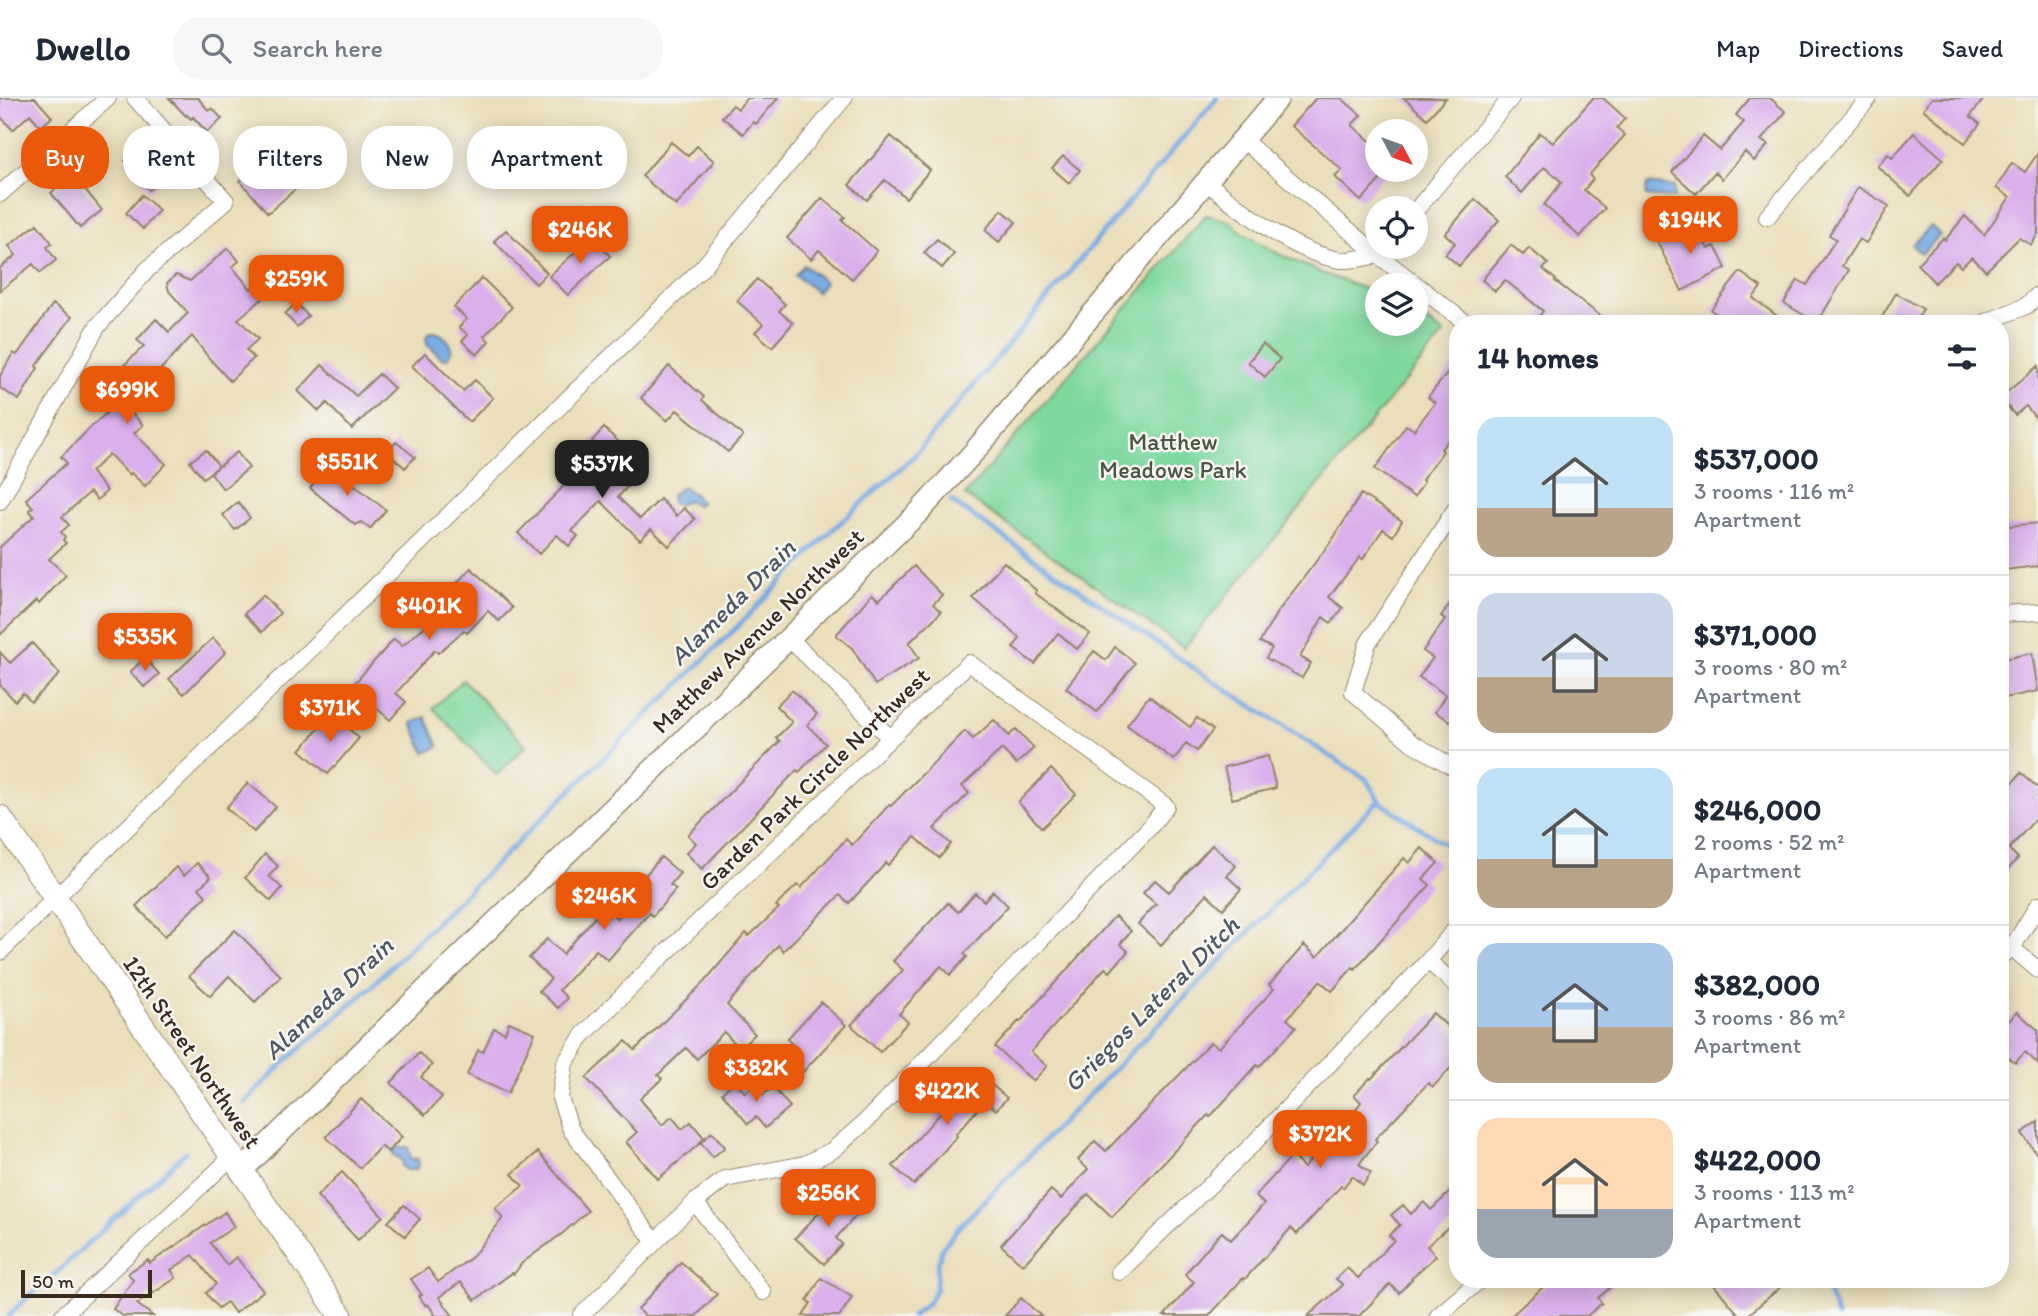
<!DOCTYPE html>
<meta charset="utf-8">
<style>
:root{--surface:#fff;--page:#f6f6f7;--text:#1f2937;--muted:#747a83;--line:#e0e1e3;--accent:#ea580c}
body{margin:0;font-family:Itim,sans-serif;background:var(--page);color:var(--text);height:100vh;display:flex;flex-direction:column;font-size:26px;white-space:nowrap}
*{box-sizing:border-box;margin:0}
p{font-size:23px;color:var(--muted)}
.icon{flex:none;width:38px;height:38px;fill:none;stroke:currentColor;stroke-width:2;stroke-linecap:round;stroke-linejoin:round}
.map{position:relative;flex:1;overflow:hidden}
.side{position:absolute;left:1449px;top:217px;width:560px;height:973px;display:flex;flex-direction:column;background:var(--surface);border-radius:28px;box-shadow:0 4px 18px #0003}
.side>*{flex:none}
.guide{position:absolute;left:21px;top:28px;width:665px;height:63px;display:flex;gap:14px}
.needle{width:46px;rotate:131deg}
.tools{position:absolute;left:1365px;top:21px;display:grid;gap:14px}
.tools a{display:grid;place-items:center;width:63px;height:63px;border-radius:50%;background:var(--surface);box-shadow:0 4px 18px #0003;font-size:35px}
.scale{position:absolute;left:21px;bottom:18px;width:131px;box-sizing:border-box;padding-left:7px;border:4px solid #3b2a1e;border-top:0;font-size:19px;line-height:24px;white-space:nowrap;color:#3b2a1e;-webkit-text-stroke:5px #f6f6f2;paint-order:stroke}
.price{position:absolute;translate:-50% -60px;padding:0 16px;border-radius:14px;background:var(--accent);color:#fff;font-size:23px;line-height:46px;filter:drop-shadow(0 2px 4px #0008)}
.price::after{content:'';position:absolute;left:50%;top:42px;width:21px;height:16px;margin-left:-10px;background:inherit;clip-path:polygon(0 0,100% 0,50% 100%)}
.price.active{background:#222;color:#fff}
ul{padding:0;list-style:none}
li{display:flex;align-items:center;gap:21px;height:175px;padding:0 28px}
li+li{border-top:2px solid var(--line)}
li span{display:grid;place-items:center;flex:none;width:196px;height:140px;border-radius:21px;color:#555}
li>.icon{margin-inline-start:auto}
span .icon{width:84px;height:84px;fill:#fffc;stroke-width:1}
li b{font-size:30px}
h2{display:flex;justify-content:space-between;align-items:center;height:84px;padding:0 28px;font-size:30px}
.chip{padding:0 24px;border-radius:28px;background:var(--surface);box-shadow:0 4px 18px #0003;font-size:24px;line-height:63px}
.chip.active{background:var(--accent);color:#fff}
header{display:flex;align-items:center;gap:42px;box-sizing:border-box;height:98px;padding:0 35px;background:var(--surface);border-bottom:2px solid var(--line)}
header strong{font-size:33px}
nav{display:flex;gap:38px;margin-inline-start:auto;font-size:24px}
.search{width:490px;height:63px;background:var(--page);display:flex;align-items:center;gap:18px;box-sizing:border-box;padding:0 24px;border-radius:28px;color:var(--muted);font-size:26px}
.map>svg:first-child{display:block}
.green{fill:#7ed89f;stroke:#5c815e;stroke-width:2}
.water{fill:#79ace5;stroke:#5a6b82;stroke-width:2}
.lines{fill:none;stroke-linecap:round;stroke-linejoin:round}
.stream{stroke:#79ace5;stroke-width:5}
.building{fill:#d9afec}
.minor-casing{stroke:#93846c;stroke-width:18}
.tertiary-casing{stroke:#93846c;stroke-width:24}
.secondary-casing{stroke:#93846c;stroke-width:25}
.minor{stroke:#fff;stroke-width:16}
.tertiary{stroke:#fff;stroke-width:21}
.secondary{stroke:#fff;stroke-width:23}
.labels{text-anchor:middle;stroke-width:5;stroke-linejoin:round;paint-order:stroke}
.park-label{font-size:24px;fill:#4c563e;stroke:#f6f6f2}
.street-label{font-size:24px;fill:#3b2a1e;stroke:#f6f6f2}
.water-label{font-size:26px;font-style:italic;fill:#515864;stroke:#f6f6f2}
</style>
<header>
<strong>Dwello</strong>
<div class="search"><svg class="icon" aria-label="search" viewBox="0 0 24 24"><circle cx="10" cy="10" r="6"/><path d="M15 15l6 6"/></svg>Search here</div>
<nav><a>Map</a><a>Directions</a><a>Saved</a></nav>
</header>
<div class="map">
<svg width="2038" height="1218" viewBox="0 0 2038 1218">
<rect width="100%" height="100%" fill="#f6f6f2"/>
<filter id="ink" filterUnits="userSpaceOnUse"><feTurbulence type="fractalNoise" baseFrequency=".0143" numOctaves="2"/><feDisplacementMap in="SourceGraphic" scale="14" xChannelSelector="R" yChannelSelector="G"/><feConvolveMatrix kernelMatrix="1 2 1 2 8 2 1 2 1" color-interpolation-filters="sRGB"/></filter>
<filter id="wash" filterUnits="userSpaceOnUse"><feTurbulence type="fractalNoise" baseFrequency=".00686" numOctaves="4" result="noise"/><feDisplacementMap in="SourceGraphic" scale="28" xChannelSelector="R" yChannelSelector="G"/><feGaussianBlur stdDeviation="1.57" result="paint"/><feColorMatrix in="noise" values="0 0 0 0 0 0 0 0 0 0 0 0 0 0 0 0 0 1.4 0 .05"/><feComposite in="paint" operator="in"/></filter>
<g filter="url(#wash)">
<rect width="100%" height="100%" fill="#ebdeba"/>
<path class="green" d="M1206 117 1229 123 1243 135 1279 156 1324 176 1377 195V226H1416V215L1444 236 1184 550 965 397Z
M463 582 526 648 497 677 433 610Z"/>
<path class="water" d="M1647 86 1675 89 1674 100 1646 98Z
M1931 128 1940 137 1921 156 1912 147Z
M804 167 825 184 817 194 795 177Z
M430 234C443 234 455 245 450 258L445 261C436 259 435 250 427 247L426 239Z
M683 389 694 396 701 405 697 407 688 402 678 407 672 405 671 397Z
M426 619 439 649 425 655 412 625Z
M397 1049H408L411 1060 415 1062 417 1060 419 1065 416 1072H406L402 1068V1062L393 1056 394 1051Z"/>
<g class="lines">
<path class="stream" d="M951 403 1202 576 1366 681 1380 704
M244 1005 288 961 365 894 732 534 830 434 914 358 1217 0
M1823 1181 1837 1218
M9 1218 21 1205 53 1178 186 1054
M912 1218 929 1204 936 1190 937 1170 942 1150 959 1129 1375 706 1380 704 1458 755"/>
</g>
<g id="blocks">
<path class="building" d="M0 0H35L52 19 41 29 30 16 13 32 0 18Z
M169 0H198L209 13 212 10 222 21 207 34 193 19 191 21 187 17 186 18Z
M747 0H778L756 26 753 24 743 36 722 19 733 7 738 11Z
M1316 0H1341L1361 17 1352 27 1377 49V72H1389L1361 103 1335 79 1342 72 1291 28Z
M1404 0H1446L1427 21Z
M1593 0H1603L1625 20 1617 30 1625 37 1589 77 1593 81 1584 92 1605 110 1580 139 1544 107 1562 84 1544 69 1522 95 1505 79 1540 35 1553 45Z
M1750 0H1770L1786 14 1761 42 1768 47 1754 63 1745 54 1722 81 1715 74 1696 96 1672 74 1703 38 1720 52 1744 24 1736 17Z
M1932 0H1985L1970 18 1980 26 1965 45 1923 11Z
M1914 35 1943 61 1910 98 1877 68 1888 56 1892 60Z
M891 38 930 72 906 100 885 82 867 102 849 87Z
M671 44 688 58 697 48 714 63 676 108 642 78Z
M143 49 167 78 149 92 125 63Z
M2038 55V136L2031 147 2019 140 1986 173 1972 159 1961 169 1956 164 1935 185 1917 166 1943 140 1945 142 1965 118 1984 137 2010 99 1996 90 2012 65 2025 74Z
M270 57 298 89 268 115 240 83Z
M1063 58 1080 72 1069 85 1052 70Z
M73 77 102 112 80 130 51 95Z
M1858 89 1889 108 1866 145 1859 141 1842 168 1849 172 1817 225 1784 205 1798 182 1807 187 1836 141 1829 137Z
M142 97 159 112 143 131 126 115Z
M822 100 845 119 842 122 877 153 852 181 819 152 811 161 787 140Z
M1475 101 1499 122 1459 168 1445 156 1455 145 1445 136Z
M1002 112 1016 124 999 144 985 132Z
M1695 123 1708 151 1715 148 1726 170 1682 193 1656 142Z
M37 126 52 145 47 149 56 162 40 175 33 166 0 193V170L16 157 9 148Z
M506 132 547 175 536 186 494 143Z
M592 139 610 158 568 197 549 178Z
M937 141 954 156 942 170 924 155Z
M1511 147 1523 157 1529 150 1548 166 1543 171 1556 182 1555 183 1611 226H1533L1543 213 1505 182 1495 193 1482 182Z
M228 150 239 163 232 169 251 191 258 185 268 196 238 221 258 241 246 252 254 260 230 283 209 260 192 238 160 272 167 279 131 314 143 327 134 335 166 366 145 388 131 375 129 377 109 356 91 374 107 393 97 402 90 394 62 419 69 427 61 434 65 439 63 442 66 445 49 461 66 477 39 506 36 503 0 537V449L34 418 29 412 33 409 26 401 67 365 61 359 92 328 132 292 117 278 122 273 120 271 144 248 137 242 156 221 169 234 188 215 169 193 167 185 176 177 190 183Z
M1740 174 1761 189 1753 200 1788 226H1729L1711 212Z
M482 180 512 209 484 238 489 243 477 257 462 243 468 237 459 229 467 221 454 209Z
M757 181 785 206 779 213 793 225 772 249 755 234 763 226 737 203Z
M1896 195 1923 211 1914 226H1878Z
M296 205 308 218 297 229 285 216Z
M53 206 72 219 36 268 38 270 19 302 0 290V278L13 255 17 257Z
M1263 246 1280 261 1265 279 1248 264Z
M425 255 463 293 475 282 493 300 469 324 412 268Z
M1458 262V331L1441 351 1443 353 1422 382 1424 384 1414 399 1375 371 1406 327 1414 332 1435 305 1428 299Z
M322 267 356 298 379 276 394 290 352 331 327 305 319 313 298 293Z
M669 268 704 299 702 302 743 338 728 354 677 312 667 323 641 300Z
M2038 268V323L2026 308 2015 317 2000 300Z
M604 330 645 369 618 399 640 421 660 401 677 418 684 410 695 421 669 448 651 431 640 442 601 403 572 433 578 438 569 448 557 437 539 456 518 435 600 351 592 343Z
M396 344 415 359 405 370 387 354Z
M206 352 219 368 203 380 190 364Z
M237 354 249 370 223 391 211 375Z
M329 367 386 412 370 431 361 424 355 427 310 390Z
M1361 396 1402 423 1393 438 1383 431 1363 461 1360 459 1329 499 1343 510 1331 525 1323 519 1300 559 1311 565 1302 580 1266 560 1272 550 1260 544 1276 516 1333 441Z
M238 404 250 420 235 432 223 417Z
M2038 425V468L2004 472 2000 429Z
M1004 464 1037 493 1035 495 1090 536 1077 551 1058 535 1035 566 1013 550 1020 540 973 500Z
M914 468 942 497 933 506 941 514 909 545 919 560 875 587 852 550 836 537 872 496 879 502Z
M471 470 512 510 499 523 488 513 467 535 464 532 438 555 435 552 396 595 406 604 390 622 352 588 394 541 402 548 444 512 437 506Z
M1458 495V612L1450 623 1435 614 1446 597 1419 579 1433 560 1423 553 1445 521 1441 518Z
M263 497 280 515 262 534 244 516Z
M213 540 226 554 184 596 169 581Z
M32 545 60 576 31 604 23 595 15 603 0 587V554L10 565Z
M1115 549 1135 565 1097 614 1066 590 1094 553 1106 562Z
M2032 555 2038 593 2000 601V562Z
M145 560 159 576 144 589 130 574Z
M792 592 817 616 807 627 826 646 799 674 797 672 702 771 686 755 696 745 688 737 780 643 776 640 792 624 776 608Z
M1149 598 1190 629 1197 620 1213 632 1197 653 1186 645 1174 662 1127 627Z
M332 616 359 640 328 676 300 652Z
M994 622 1009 638 1016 631 1034 650 1016 666 1002 651 962 688 969 695 934 731 951 746 939 760 915 739 888 767 886 765 849 805 840 797 783 853 778 847 727 907 755 936 740 951 724 934 697 961 686 950 658 977 662 981 640 1001 662 1027 672 1019 682 1031 691 1024 705 1041 658 1081 626 1044 637 1034 586 980 626 943 635 952 705 883 746 835 749 838 779 810 776 808 797 787 801 790 846 741 852 747 889 707 891 708 965 633 973 641Z
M1268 658 1276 690 1232 701 1224 669Z
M1051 671 1076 696 1042 730 1018 704Z
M2021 675 2038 690V718L2009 751 2018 760 2000 780V699Z
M248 685 276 709 254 734 226 710Z
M1212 747 1236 768 1227 778 1241 791 1223 811 1207 796 1161 847 1138 826 1156 806 1143 795 1155 782 1169 794Z
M1422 750 1438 765 1423 781 1430 787 1355 871 1353 869 1332 893 1320 883 1287 921 1296 929 1259 969 1257 967 1210 1019 1208 1017 1112 1119 1088 1096 1023 1167 1001 1147 1051 1092 1061 1101 1088 1071 1078 1062 1095 1043 1106 1053 1211 944 1219 950 1274 891 1269 887 1304 847 1317 859 1404 760 1409 765Z
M265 756 278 768 269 778 282 790 271 803 245 780Z
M661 759 680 775 670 787 676 791 653 818 649 815 608 862 596 852 559 892 567 900 558 910 539 893 551 881 529 860 547 841 563 856 595 819 602 825 611 815 617 821 642 793 636 788Z
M197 765 211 779 199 790 206 798 165 838 136 808 176 769 184 778Z
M993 793 1008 808 964 856 967 859 950 877 941 868 912 901 899 916 908 924 880 954 851 927 903 872 893 863 948 805 958 814 975 795 984 803Z
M1115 818 1131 833 1120 846 1128 853 1110 874 1105 870 1031 954 1047 968 1033 983 995 949 1019 923 1020 924Z
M235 832 281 878 255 904 229 878 210 898 189 878Z
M821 904 846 927 801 976 782 958 793 947 787 941Z
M2017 914 2038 932V966L2025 954 2015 965 2000 953V917L2008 924Z
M1433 915 1458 938V962L1433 989 1428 985 1375 1041 1377 1043 1359 1066 1371 1075 1363 1087 1352 1078 1343 1090 1341 1088 1297 1136 1291 1130 1244 1182 1243 1180 1209 1218H1164L1194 1184 1185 1176 1208 1149 1222 1134 1231 1142 1264 1106 1255 1098 1292 1058 1304 1070 1326 1041 1331 1045 1361 1004 1354 997 1370 980 1371 981Z
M509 924 535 935 508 995 467 977 478 952 483 954 494 930 505 935Z
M419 955 432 967 421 979 442 999 425 1017 391 985Z
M977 974 1007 1000 996 1012 985 1003 956 1036 957 1038 914 1087 893 1068Z
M735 983 745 995 754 987 763 997 773 989 790 1009 765 1030 756 1019 748 1026 722 995Z
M361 1001 402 1039 388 1054 381 1048 360 1070 326 1039Z
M2038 1024V1058L2022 1035Z
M712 1034 725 1049 713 1059 700 1044Z
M538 1054 588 1113 563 1135 522 1165 514 1176 512 1175 475 1202 461 1184 439 1199 453 1218H436L428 1206 426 1208 419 1198 422 1197 411 1181 428 1170 438 1184 472 1159 503 1120 495 1110 523 1088 512 1076Z
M342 1074 383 1118 358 1142 317 1098Z
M1458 1086V1120L1427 1148 1436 1158 1411 1180 1412 1181 1399 1195 1390 1186 1359 1218H1308L1343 1187 1336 1181 1347 1170 1358 1180 1394 1142 1389 1137 1400 1127 1391 1117 1403 1107 1411 1116 1424 1104 1431 1112Z
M849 1097 863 1110 836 1140 842 1146 824 1166 795 1140 828 1105 835 1112Z
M404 1107 420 1121 405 1138 388 1124Z
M225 1114 234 1129 210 1145 227 1167 236 1159 263 1193 235 1215 227 1204 218 1210 206 1195 216 1186 193 1157 171 1172 176 1180 137 1206 153 1218H123L113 1211 133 1182 128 1175 148 1162 150 1165Z
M681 1164 717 1196 696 1218H645L638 1211Z
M821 1180 852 1199 840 1218H803L811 1205 807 1203Z
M1552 1181H1620L1598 1200 1602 1205 1587 1218H1511Z
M1709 1181H1790L1747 1218H1740Z
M1021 1200 1041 1218H1005Z"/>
</g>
</g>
<g filter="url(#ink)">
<use href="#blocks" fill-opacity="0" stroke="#93846c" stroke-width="2"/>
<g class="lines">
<defs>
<path id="minor" d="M1243 42 1378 157 1467 226
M1206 84C1245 114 1291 154 1340 162 1352 163 1366 159 1378 157
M0 96 108 0
M1416 112 1511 0
M1767 119 1869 0
M1981 226 2026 208 2038 197
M0 403 97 229 148 171 226 103 135 0
M1458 407 1368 545 1353 594 1412 645 1458 672
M2000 516 2038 514
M789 540 890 640
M2012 850 2038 872
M0 854 703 169 844 0
M2000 859 2012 850 2038 807
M1428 863 1458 889
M695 1104 763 1194
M1119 1174 1252 1047 1428 863 1458 828
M62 1218 232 1059
M581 1218 695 1104 725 1081 805 1066 833 1052 865 1024 1150 729 1166 708 969 565 648 872 583 937 565 965 560 1000 571 1032 655 1144
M1438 1218 1481 1181"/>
<path id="tertiary" d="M241 1073 408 909 918 415 973 355 1278 0"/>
<path id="secondary" d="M0 719 341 1218"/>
</defs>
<use href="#minor" class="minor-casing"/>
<use href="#tertiary" class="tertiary-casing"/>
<use href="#secondary" class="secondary-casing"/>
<use href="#minor" class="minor"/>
<use href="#tertiary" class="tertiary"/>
<use href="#secondary" class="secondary"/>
</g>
</g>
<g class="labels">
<g class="park-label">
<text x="1173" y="352">Matthew<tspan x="1173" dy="28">Meadows Park</tspan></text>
</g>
<g class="street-label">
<text transform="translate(758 533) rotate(-44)" y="8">Matthew Avenue Northwest</text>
<text transform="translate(815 681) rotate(-44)" y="8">Garden Park Circle Northwest</text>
<text transform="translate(192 954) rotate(56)" y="8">12th Street Northwest</text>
</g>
<g class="water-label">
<text transform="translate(732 504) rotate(-45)" y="9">Alameda Drain</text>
<text transform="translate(328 900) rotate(-43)" y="9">Alameda Drain</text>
<text transform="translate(1151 906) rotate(-45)" y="9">Griegos Lateral Ditch</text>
</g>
</g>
</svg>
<div class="tools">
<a><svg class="needle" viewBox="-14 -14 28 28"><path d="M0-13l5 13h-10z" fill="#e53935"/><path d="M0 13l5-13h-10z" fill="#747a83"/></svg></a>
<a><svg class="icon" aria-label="locate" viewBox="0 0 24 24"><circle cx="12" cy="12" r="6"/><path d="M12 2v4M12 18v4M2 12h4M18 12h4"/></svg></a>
<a><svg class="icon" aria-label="layers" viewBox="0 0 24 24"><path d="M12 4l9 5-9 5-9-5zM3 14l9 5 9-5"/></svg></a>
</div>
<div class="scale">50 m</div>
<b class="price" style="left:1690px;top:158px">$194K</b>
<b class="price" style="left:580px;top:168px">$246K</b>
<b class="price" style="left:296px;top:217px">$259K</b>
<b class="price" style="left:127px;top:328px">$699K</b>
<b class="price" style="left:347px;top:400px">$551K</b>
<b class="price active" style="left:602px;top:402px">$537K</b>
<b class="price" style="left:429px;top:544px">$401K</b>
<b class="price" style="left:145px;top:575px">$535K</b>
<b class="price" style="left:330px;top:646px">$371K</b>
<b class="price" style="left:604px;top:834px">$246K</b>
<b class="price" style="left:756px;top:1006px">$382K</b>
<b class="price" style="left:947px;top:1029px">$422K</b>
<b class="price" style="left:1320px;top:1072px">$372K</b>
<b class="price" style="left:828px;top:1131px">$256K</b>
<div class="guide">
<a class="chip active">Buy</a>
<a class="chip">Rent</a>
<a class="chip">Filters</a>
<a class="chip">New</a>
<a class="chip">Apartment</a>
</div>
<section class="side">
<h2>14 homes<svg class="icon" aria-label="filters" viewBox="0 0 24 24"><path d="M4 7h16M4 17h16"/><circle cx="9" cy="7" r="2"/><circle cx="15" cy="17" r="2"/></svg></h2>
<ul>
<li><span style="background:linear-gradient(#bfe0f5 65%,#b9a48a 0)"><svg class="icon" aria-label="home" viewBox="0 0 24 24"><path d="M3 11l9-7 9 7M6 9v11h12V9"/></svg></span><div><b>$537,000</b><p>3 rooms · 116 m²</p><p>Apartment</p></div></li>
<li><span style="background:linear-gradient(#c9d6e8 60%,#b9a48a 0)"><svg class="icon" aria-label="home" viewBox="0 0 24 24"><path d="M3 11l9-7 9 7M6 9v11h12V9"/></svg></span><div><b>$371,000</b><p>3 rooms · 80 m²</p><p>Apartment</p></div></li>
<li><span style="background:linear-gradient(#bfe0f5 65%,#b9a48a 0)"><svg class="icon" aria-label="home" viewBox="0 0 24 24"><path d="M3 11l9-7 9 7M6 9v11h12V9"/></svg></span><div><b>$246,000</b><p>2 rooms · 52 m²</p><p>Apartment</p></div></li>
<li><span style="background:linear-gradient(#a9c7e8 60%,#b9a48a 0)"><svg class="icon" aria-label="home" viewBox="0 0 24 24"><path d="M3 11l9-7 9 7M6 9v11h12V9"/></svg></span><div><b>$382,000</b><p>3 rooms · 86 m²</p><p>Apartment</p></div></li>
<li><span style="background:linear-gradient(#ffd9b3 65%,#9aa5b1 0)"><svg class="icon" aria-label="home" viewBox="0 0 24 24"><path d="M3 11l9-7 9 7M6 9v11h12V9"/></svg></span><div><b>$422,000</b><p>3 rooms · 113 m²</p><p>Apartment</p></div></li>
</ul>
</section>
</div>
